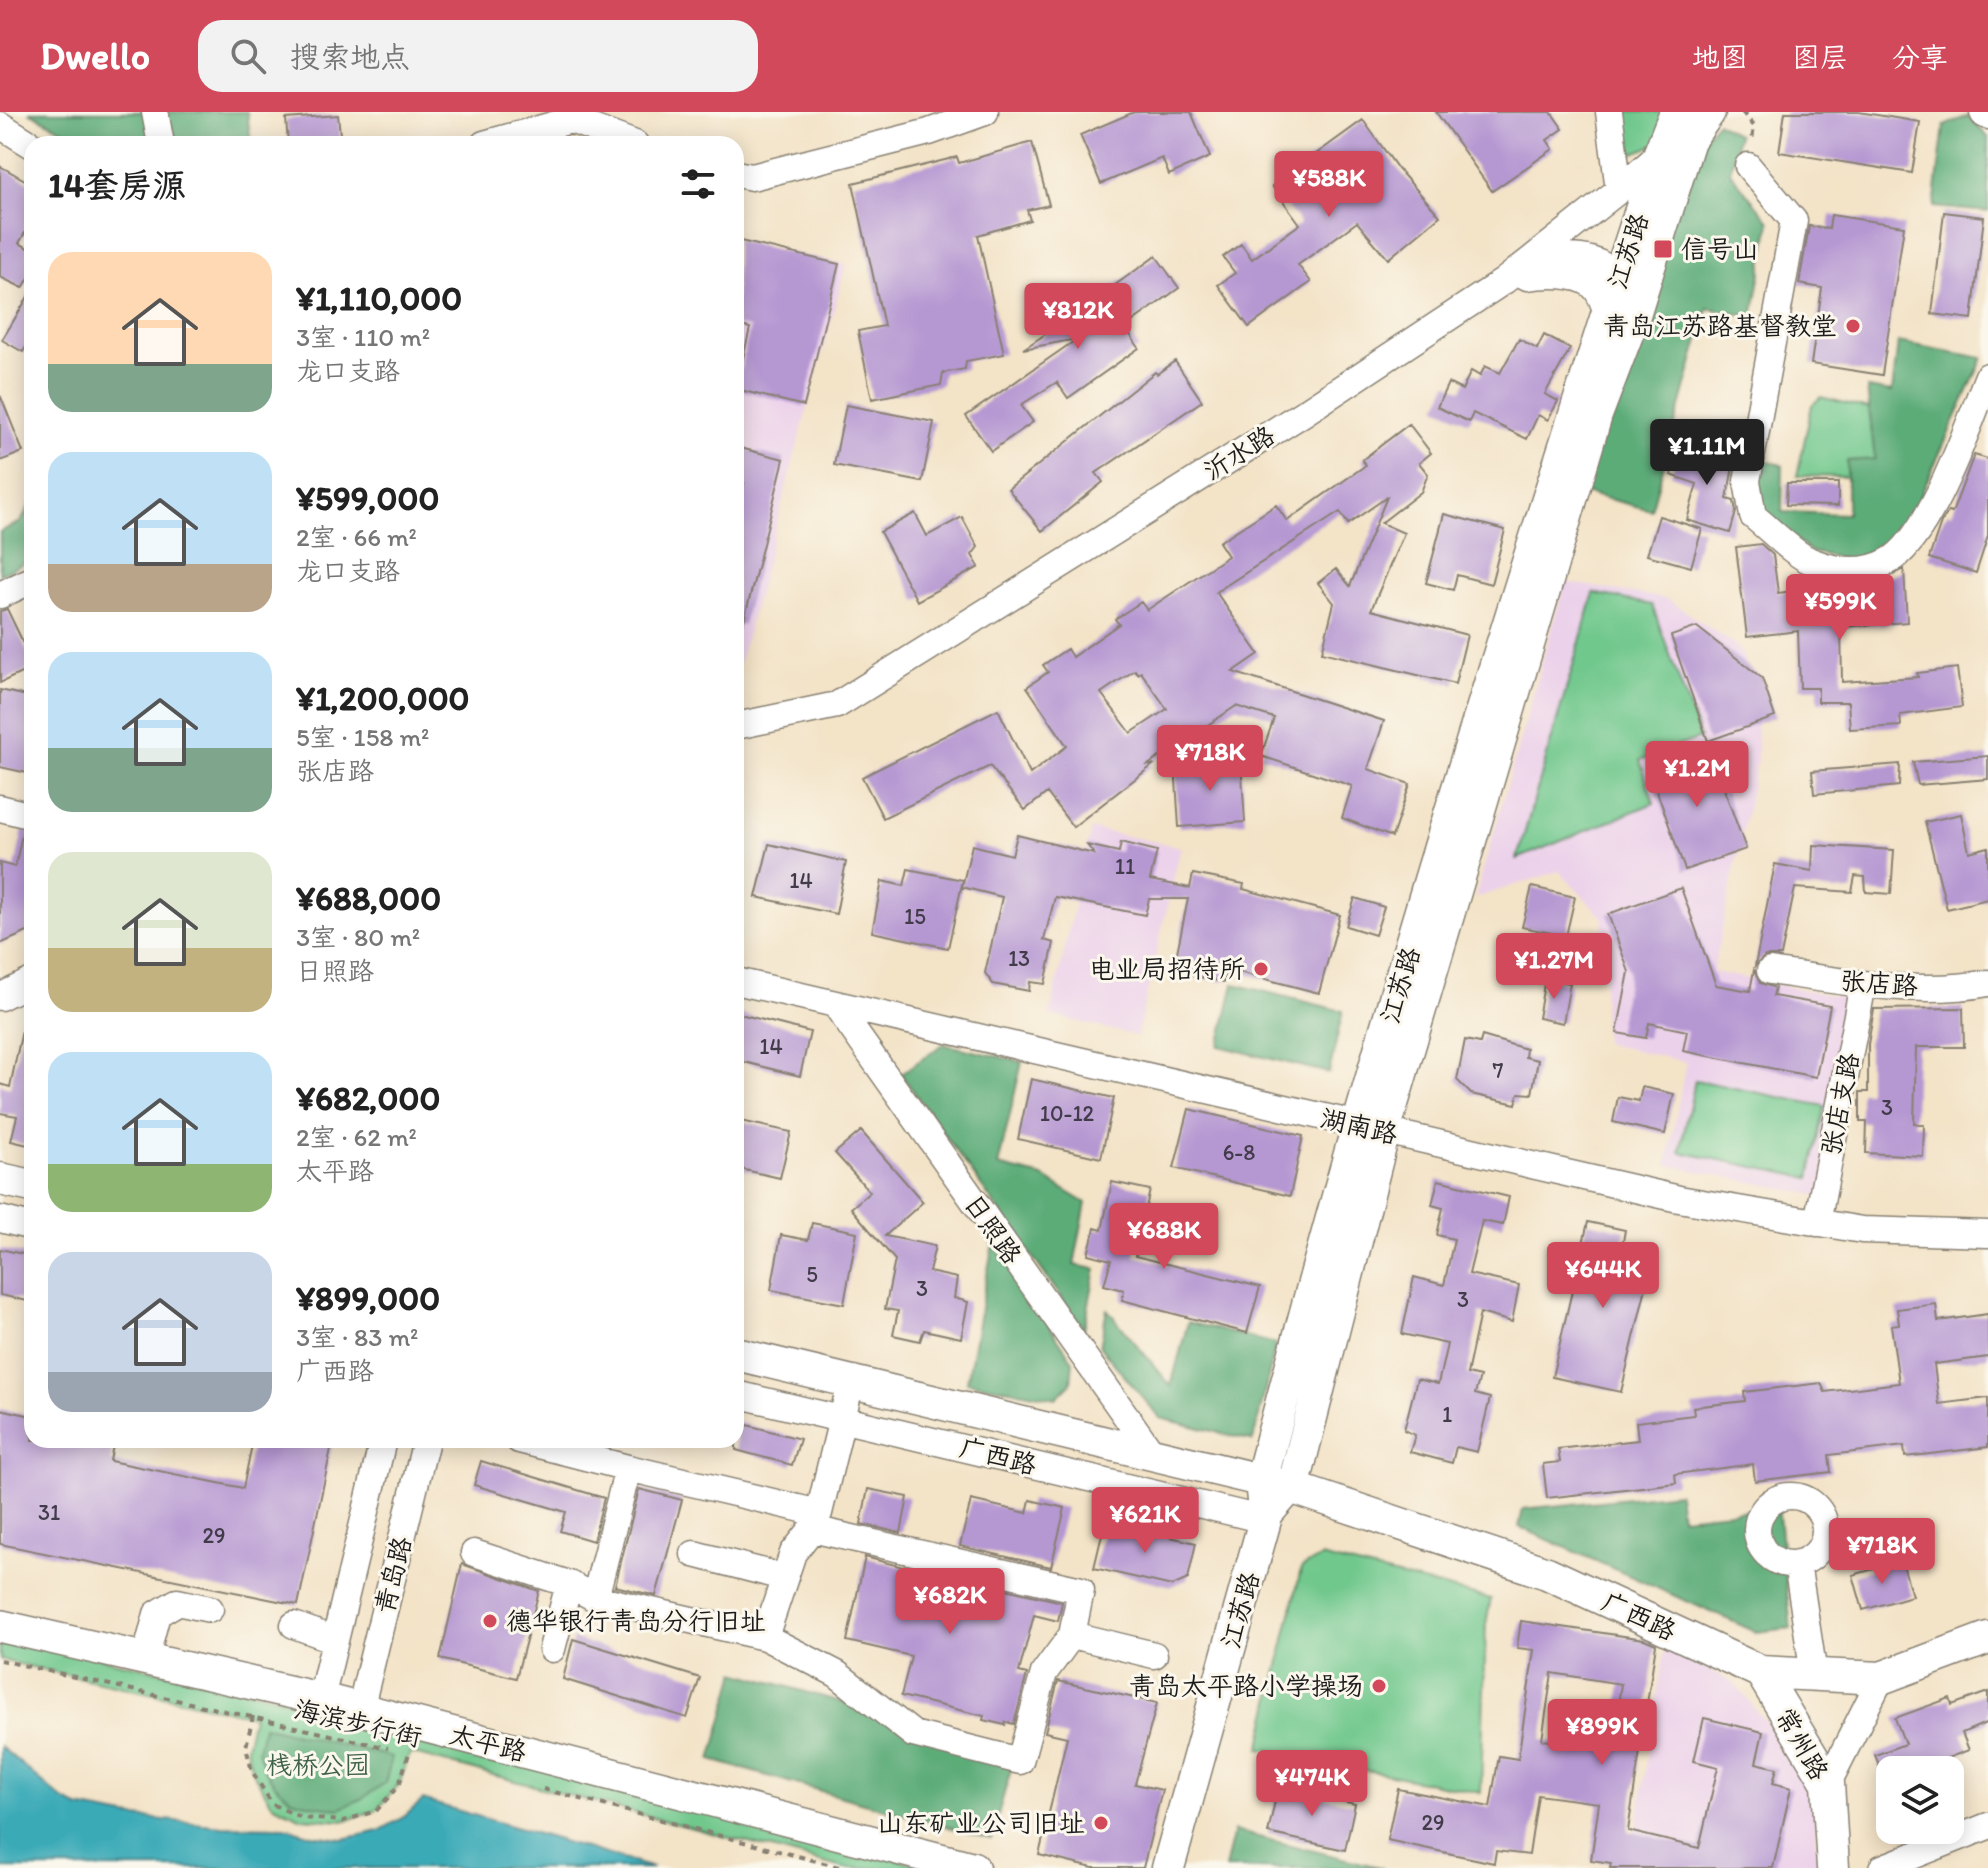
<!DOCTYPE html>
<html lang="zh">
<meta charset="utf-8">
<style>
:root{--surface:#fff;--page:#f2f2f2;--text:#222;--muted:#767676;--accent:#d1495b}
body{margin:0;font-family:Itim,"LXGW WenKai TC",sans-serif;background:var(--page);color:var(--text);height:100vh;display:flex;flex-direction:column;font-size:30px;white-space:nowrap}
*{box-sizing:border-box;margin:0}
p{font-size:26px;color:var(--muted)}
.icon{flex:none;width:44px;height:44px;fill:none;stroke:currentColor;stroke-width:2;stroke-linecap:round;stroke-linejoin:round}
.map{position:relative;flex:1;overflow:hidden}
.sheet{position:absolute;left:24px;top:24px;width:720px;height:1312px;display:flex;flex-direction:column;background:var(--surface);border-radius:24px;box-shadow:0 4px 20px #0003}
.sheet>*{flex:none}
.controls{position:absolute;left:1876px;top:1644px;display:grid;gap:16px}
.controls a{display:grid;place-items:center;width:88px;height:88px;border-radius:16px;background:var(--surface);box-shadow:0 4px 20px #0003;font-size:40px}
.price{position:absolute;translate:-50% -68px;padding:0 18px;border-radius:8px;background:var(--accent);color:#fff;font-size:26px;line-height:52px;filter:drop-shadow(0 2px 4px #0008)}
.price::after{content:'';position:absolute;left:50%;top:48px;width:24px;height:18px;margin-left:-12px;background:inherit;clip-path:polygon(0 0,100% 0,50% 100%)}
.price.selected{background:#222;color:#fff}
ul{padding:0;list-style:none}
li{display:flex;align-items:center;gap:24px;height:200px;padding:0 24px}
li span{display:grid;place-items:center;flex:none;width:224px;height:160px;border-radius:24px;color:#555}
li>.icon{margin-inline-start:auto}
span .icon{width:96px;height:96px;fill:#fffc;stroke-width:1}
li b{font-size:34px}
h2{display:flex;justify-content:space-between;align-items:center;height:96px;padding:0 24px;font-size:34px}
header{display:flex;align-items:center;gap:48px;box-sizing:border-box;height:112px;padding:0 40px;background:var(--accent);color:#fff}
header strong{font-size:38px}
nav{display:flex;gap:44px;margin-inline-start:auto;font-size:28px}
.search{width:560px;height:72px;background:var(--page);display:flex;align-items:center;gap:20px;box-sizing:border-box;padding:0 28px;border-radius:24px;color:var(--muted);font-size:30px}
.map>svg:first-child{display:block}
.built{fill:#ecd1ea}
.green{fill:#71c88d;stroke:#467254;stroke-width:2}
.forest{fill:#5cac78;stroke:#3c644a;stroke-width:2}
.water{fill:#3aaab7;stroke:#2b636a;stroke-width:2}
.building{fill:#b597d2;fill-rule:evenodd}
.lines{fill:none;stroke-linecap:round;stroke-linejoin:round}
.minor-casing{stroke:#888072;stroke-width:29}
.major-casing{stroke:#888072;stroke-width:35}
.path{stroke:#888072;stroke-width:4;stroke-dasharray:6 6;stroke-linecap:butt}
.minor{stroke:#fff;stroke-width:26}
.major{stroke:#fff;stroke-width:32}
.poi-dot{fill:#d1495b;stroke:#fbf7ec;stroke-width:3}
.labels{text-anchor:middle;stroke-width:6;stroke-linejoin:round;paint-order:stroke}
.number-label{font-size:22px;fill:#423b4a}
.poi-label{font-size:26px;fill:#1c1c1c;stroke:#fbf7ec;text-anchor:end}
.street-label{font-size:26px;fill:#1c1c1c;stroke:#fbf7ec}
.park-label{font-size:26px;fill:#3e6149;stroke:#fbf7ec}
</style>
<header>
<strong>Dwello</strong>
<div class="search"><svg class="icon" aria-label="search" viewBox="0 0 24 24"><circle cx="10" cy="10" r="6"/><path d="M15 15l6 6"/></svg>搜索地点</div>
<nav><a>地图</a><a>图层</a><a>分享</a></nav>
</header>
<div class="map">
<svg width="1988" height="1756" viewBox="0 0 1988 1756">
<rect width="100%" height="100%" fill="#fbf7ec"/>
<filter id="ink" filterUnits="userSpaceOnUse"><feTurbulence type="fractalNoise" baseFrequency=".0125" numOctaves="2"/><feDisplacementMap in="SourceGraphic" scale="16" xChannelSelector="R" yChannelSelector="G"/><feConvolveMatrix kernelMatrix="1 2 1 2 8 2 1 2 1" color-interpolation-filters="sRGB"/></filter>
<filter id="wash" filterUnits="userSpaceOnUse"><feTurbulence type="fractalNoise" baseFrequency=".006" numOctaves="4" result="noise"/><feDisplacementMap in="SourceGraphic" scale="32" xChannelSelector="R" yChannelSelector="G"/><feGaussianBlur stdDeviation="1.8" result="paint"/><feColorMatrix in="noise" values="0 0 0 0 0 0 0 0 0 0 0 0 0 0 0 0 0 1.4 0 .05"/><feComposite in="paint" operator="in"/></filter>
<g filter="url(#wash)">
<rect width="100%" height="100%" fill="#f3e3c7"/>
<path class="built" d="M736 128 846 153 739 551 736 553Z
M1565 470 1667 487 1738 535 1756 573 1757 649 1713 860 1860 889 1825 1085 1667 1053 1686 950 1604 931 1603 806 1559 759 1475 786Z
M1091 717 1181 735 1137 924 1050 903Z
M1665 1535 1734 1571 1776 1622 1799 1656 1814 1697 1818 1756H1630Z"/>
<path class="green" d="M1619 0H1668L1657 32 1626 44Z
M1821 285 1869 297 1875 348 1847 349V365L1797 364 1812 293Z
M1594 481 1652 493 1700 626 1640 648 1654 691 1517 747Z
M1695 968 1825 994 1810 1066 1680 1040Z
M1321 1445 1491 1487 1486 1512 1481 1681 1260 1637 1301 1457Z
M0 1524 272 1584 930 1756H843L410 1641 399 1673 376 1699 343 1709 302 1706 272 1692 252 1659 246 1635 253 1604 0 1548Z"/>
<path class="forest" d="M29 0H247L251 32H89Z
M1968 4 1988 25V100L1934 95 1944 14Z
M1717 10 1738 23 1730 60 1770 110 1753 205 1708 196 1651 398 1581 380 1680 53Z
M1898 230 1983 246 1908 411 1886 433 1851 448 1811 440 1763 401 1757 378 1760 348 1783 353 1782 400 1847 402V349L1875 347 1867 276 1892 280Z
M32 389V447L0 463V420L21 410Z
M1234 872 1343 899 1329 961 1219 934Z
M943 932 1022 950 998 1054 1043 1065 1086 1091 1074 1153 1096 1157 1084 1217 901 962Z
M993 1131 1073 1249 1071 1271 1056 1286 967 1270Z
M1107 1197 1171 1274 1188 1210 1276 1232 1253 1329 1160 1306 1100 1235Z
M1678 1381 1681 1405 1778 1395 1791 1516 1756 1520 1519 1415 1523 1397Z
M736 1560 1016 1640 991 1727 711 1648Z
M263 1614 392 1645 385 1671 363 1686 340 1697 313 1693 291 1687 278 1676 265 1659 258 1639Z
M1234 1719 1383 1756H1225Z"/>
<path class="water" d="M0 1634 63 1688 78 1695 126 1704 223 1714 285 1715 313 1723 343 1727 379 1719 405 1704 423 1688 653 1756H0Z"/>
<g id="blocks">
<path class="building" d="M1134 0H1191L1210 45 1169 63 1162 46 1101 72 1080 23Z
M1436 0H1551L1563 17 1547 28 1553 37 1492 79Z
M1785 0H1859L1920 10 1912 61 1779 40Z
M338 3 341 32H288L286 7Z
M1363 8 1398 57 1440 104 1388 147 1357 110 1298 153 1311 170 1249 215 1218 173 1235 161 1223 145 1241 132 1252 147 1300 112 1272 74Z
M1032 30 1049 93 1027 98 1030 108 978 123 1004 242 966 249 965 257 943 261 941 273 872 287 858 219 884 214 853 71 957 45 959 51Z
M0 54 32 72V109L19 131 32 138V161L23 176 0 165Z
M1944 100 1984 105 1972 207 1932 202Z
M1831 103 1904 114 1882 263 1811 252 1822 176 1799 172 1809 114 1829 117Z
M736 128 839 152 804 294 736 277 750 216 736 213Z
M1156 144 1179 176 1125 215 1139 236 1068 286 1057 270 1021 293 1033 310 991 339 966 304 1077 227 1023 237 1099 187 1098 185Z
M32 178V225L23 240 2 228Z
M1544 223 1570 237 1545 282 1558 289 1548 308 1538 303 1527 327 1473 301 1469 310 1437 295 1448 271 1462 278 1471 259 1480 264 1485 254 1500 261 1519 227 1537 237Z
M1175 249 1202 289 1096 361 1103 370 1042 419 1008 377 1155 260 1157 262Z
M1 285 23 340 0 349V286Z
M846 293 934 310 922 370 834 353Z
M1409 312 1431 341 1419 351 1428 362 1421 380 1381 411 1404 421 1371 498 1467 523 1455 572 1322 540 1334 491 1318 471 1336 457 1350 474 1387 385 1348 412 1340 400 1216 480 1259 542 1233 560 1384 609 1368 657 1410 672 1392 725 1342 706 1352 674 1261 644 1274 606 1236 594 1148 653H1153L1073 715 1047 681 1025 698 990 654 883 706 862 665 998 597 1030 662 1067 634 1027 575 1048 560 1043 553 1067 537 1072 545 1119 512 1115 507 1141 490 1147 498 1228 444 1219 430 1276 393 1287 409 1366 353 1362 348ZM1135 558 1138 562 1141 560 1167 597 1131 621 1101 581Z
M1680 333 1734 349 1727 387 1734 389 1736 400 1730 421 1687 408 1697 372 1671 363Z
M736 335 784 347 743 513 736 512V405L744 371 736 369Z
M1974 343 1988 347V424L1976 461 1929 446 1941 411 1948 400 1952 401Z
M1787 371H1838V394L1786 393Z
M915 401 927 424 962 405 978 435 972 443 979 455 917 489 880 420Z
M1444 402 1505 418 1491 472 1457 463 1453 478 1426 471Z
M1659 404 1702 417 1691 455 1647 443Z
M1761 432 1773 443 1778 481 1808 477 1809 482 1877 477V471L1904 457 1907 510 1841 515 1842 570 1918 565 1917 561 1957 556 1962 595 1900 603 1901 614 1850 617 1848 590H1818V576H1800L1798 519 1747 525 1736 435Z
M7 497 32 549V556L0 571V499Z
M1697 515 1762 566 1775 605 1708 629 1671 524Z
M0 578 32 585V662L0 655Z
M1709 636 1746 737 1685 758 1649 657Z
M1988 644V667L1918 673 1913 650Z
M1241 648 1245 710 1179 715 1175 652Z
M1900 652 1899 674 1814 682 1812 659Z
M1961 702 1969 740 1988 735V787L1947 797 1925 710Z
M23 718 32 720V818L0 832V751L15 755Z
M1017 723 1094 742 1087 733 1119 740 1121 730 1157 739 1150 768 1190 776 1193 762 1244 772 1243 777 1340 803 1319 881 1227 857 1224 870 1173 860 1188 787H1149L1145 803 1055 785 1044 828 1054 831 1045 872 1030 870 1029 879 993 872 985 861 1002 785 962 775 972 733 1012 743Z
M769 732 846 750 836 802 756 785Z
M1813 733 1894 738 1891 782 1866 780 1865 765 1855 764 1852 780 1795 776 1781 844H1765L1755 854 1775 752 1812 759Z
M908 757 963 768 948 836 872 820 882 769 904 774Z
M1532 775 1575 785 1566 824 1522 815Z
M1681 776 1716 873 1750 879 1754 858 1760 871 1775 876 1773 884 1830 894 1816 965 1683 939 1687 919 1649 911 1646 926 1617 921 1629 860 1608 802Z
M1355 786 1384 795 1375 823 1346 814Z
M1545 867 1570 871 1563 911 1538 906Z
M1963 896 1964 935H1916L1914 1011 1924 1013 1923 1044 1866 1041 1867 1010H1860V980H1868V932L1874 897Z
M736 901 810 920 800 964 736 948Z
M23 914 32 915V1034L11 1029 17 1004 0 1001V972L10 975Z
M1482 924 1526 937 1525 945 1538 948 1532 982 1519 981 1516 992 1471 982 1457 968 1465 928 1480 931Z
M1031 967 1114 986 1101 1046 1018 1027Z
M1642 975 1674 982 1665 1022 1613 1010 1618 985 1639 989Z
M1189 997 1303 1024 1290 1084 1174 1056Z
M736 1008 791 1020 780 1066 736 1056Z
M861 1019 923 1090 885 1124 935 1134 929 1160 957 1166 954 1186 968 1190 961 1226 924 1218 920 1229 893 1223 898 1199 885 1197 895 1148 851 1096 870 1080 835 1041Z
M1438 1068 1509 1085 1503 1113 1482 1109 1469 1162 1519 1173 1512 1210 1480 1201 1467 1262 1480 1265 1475 1282 1490 1286 1477 1340 1456 1335 1452 1351 1410 1340 1415 1323 1404 1318 1417 1267 1438 1272 1447 1232 1402 1222 1414 1165 1444 1173 1454 1127 1437 1123 1443 1096 1432 1093Z
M1112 1070 1150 1078 1135 1144 1260 1175 1247 1221 1122 1188 1124 1178 1104 1173 1111 1148 1088 1142 1095 1116 1102 1118Z
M1588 1110 1625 1118 1622 1135 1654 1142 1621 1280 1552 1265Z
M812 1111 857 1120 844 1192 771 1178 781 1123 808 1128Z
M0 1137 32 1144V1190L0 1183Z
M1936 1192 1938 1209 1988 1202V1245L1934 1252 1939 1292 1988 1286V1335L1905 1345 1904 1334 1829 1343 1831 1360 1755 1369 1753 1352 1675 1362 1676 1371 1547 1386 1543 1352 1560 1350 1558 1337 1638 1328 1636 1310 1694 1303 1693 1295 1745 1289 1744 1280 1821 1271 1825 1280 1899 1271 1891 1213 1899 1212 1897 1197Z
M0 1297 32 1304V1328H114L110 1349 243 1376 253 1328H333L298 1493 0 1432Z
M736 1310 800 1327 792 1353 736 1338Z
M481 1349 604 1386 593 1429 560 1419 566 1400 474 1373Z
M639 1377 682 1388 656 1484 615 1474Z
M868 1377 908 1385 901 1421 861 1412Z
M971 1388 1027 1401 1030 1388 1065 1396 1051 1455 960 1434Z
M1105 1410 1196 1431 1188 1467 1172 1474 1094 1456Z
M865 1445 952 1468 953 1465 1062 1490 1058 1509 1034 1503 1019 1560 1027 1562 1014 1612 1006 1610 1005 1613 983 1608 984 1604 901 1584 911 1544 847 1529Z
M1902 1449 1912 1484 1863 1498 1853 1463Z
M462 1452 539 1479 516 1566 440 1547Z
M1521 1509 1644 1527 1656 1532 1628 1719 1699 1736 1718 1655 1694 1649 1704 1606 1763 1620 1756 1651 1777 1656 1773 1671 1791 1676 1773 1756H1610L1611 1751 1591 1748 1599 1691 1538 1683 1529 1743 1496 1739 1494 1751 1387 1728 1398 1677 1490 1695 1499 1644 1518 1647 1534 1538 1517 1536ZM1552 1561 1621 1572 1611 1638 1542 1628Z
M573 1527 700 1566 687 1606 563 1567Z
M1058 1569 1157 1591 1135 1672 1162 1678 1143 1756H1093L1039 1743 1067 1625 1045 1620Z
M1988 1580V1610L1962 1621 1969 1638 1915 1658H1881L1875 1643 1905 1632 1895 1606 1950 1586 1952 1593Z
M1278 1675 1355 1692 1345 1738 1268 1721Z"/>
</g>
</g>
<g filter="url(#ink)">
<use href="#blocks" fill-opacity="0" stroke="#888072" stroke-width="2"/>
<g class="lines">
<defs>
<path id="minor" d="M155 0 161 32
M568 0 571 8 635 32
M1609 0 1619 78
M0 13 32 33
M484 32 571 8
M1748 54 1794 109 1747 369 1753 404C1769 416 1793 442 1811 449 1836 459 1862 463 1887 450 1929 430 1970 308 1988 264
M736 62 752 65 929 20 985 0
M1532 154C1553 143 1586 141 1607 156 1616 162 1623 172 1631 179
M1527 165C1545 162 1577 161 1592 173 1601 180 1604 192 1607 202
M0 483 32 468
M736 614 837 593 1305 300 1504 169 1619 78 1660 42
M0 696 32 704
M1770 859C1839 869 1919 884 1988 871
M736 869 1679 1087 1862 1118 1988 1122
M0 885 32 869
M835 892 1152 1341
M0 1107 32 1115
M1817 1111 1863 872
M736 1282 1265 1408 1293 1376
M519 1328 628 1356
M1757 1418a34 34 0 1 1 68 0a34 34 0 1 1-68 0Z
M474 1441 569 1472
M694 1442 783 1465
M1797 1451 1814 1563
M595 1486 628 1356 819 1401
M294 1513 335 1528
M1072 1523 1154 1543
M765 1525 837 1562 913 1622 1020 1649 1044 1561 1072 1523 1081 1478 812 1417
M552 1537 569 1472 595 1486 765 1525 793 1441 812 1417 819 1401 851 1270
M127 1543 147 1540 157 1502 177 1490 210 1497
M321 1587 383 1328
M360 1598 426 1328
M1828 1671 1881 1566
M1882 1756 1988 1714"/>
<path id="major" d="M1986 0 1988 1
M0 1067 32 1074
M736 1242 1293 1376 1547 1461 1761 1560 1881 1566 1988 1526
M1293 1376 1384 1019 1596 303 1632 209 1689 28 1709 0
M0 1514 321 1587 973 1756
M1761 1560 1828 1671 1833 1756
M1168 1756 1265 1408 1261 1369C1377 922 1516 481 1659 43L1676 0"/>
</defs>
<use href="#minor" class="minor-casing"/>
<use href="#major" class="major-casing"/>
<path class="path" d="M1742 0 1754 14 1752 29
M0 1548 388 1636
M253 1604 246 1635 252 1659 272 1692 302 1706 343 1709 376 1699 399 1673 409 1641
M543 1677 843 1756"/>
<use href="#minor" class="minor"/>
<use href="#major" class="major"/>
</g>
</g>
<g class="poi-dot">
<rect x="1653" y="127" width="20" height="20" rx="4"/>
<circle cx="1853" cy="214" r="8"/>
<circle cx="1261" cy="857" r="8"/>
<circle cx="490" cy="1509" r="8"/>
<circle cx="1379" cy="1574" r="8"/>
<circle cx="1101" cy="1711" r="8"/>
</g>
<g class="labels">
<g class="number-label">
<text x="1125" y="762">11</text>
<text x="801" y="776">14</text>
<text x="915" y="812">15</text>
<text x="1019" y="854">13</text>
<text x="771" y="942">14</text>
<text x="1498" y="966">7</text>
<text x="1887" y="1003">3</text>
<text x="1067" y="1009">10-12</text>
<text x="1239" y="1048">6-8</text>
<text x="812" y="1170">5</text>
<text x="922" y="1184">3</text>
<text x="1463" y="1195">3</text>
<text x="1447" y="1310">1</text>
<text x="49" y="1408">31</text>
<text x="214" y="1431">29</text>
<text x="1433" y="1718">29</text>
</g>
<g class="poi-label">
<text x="1681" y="146" text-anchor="start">信号山</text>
<text x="1837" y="223">青岛江苏路基督教堂</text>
<text x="1245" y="866">电业局招待所</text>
<text x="506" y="1518" text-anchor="start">德华银行青岛分行旧址</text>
<text x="1363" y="1583">青岛太平路小学操场</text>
<text x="1085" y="1720">山东矿业公司旧址</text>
</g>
<g class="street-label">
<text transform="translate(1628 139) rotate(-72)" y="9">江苏路</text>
<text transform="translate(1239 341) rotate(-32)" y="9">沂水路</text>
<text transform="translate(1879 871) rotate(4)" y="9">张店路</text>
<text transform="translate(1400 873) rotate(-73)" y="9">江苏路</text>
<text transform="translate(1840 992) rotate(-79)" y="9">张店支路</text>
<text transform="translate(1359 1014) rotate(13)" y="9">湖南路</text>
<text transform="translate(993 1117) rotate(55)" y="9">日照路</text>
<text transform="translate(998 1344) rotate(14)" y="9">广西路</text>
<text transform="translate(393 1463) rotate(-76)" y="9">青岛路</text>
<text transform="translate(1240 1498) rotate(-74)" y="9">江苏路</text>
<text transform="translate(1639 1504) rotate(25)" y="9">广西路</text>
<text transform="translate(358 1611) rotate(13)" y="9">海滨步行街</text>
<text transform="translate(488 1631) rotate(14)" y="9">太平路</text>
<text transform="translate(1802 1632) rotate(60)" y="9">常州路</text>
</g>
<g class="park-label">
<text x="318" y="1662">栈桥公园</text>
</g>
</g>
</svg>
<div class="controls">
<a><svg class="icon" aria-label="layers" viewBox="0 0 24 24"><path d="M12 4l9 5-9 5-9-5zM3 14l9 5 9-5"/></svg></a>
</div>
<b class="price" style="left:1329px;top:107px">¥588K</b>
<b class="price" style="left:1078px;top:239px">¥812K</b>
<b class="price selected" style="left:1707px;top:375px">¥1.11M</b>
<b class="price" style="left:1840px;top:530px">¥599K</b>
<b class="price" style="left:1210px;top:681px">¥718K</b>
<b class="price" style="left:1697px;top:697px">¥1.2M</b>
<b class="price" style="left:1554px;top:889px">¥1.27M</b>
<b class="price" style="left:1164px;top:1159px">¥688K</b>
<b class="price" style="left:1603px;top:1198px">¥644K</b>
<b class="price" style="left:1145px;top:1443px">¥621K</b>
<b class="price" style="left:1882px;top:1474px">¥718K</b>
<b class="price" style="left:950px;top:1524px">¥682K</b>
<b class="price" style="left:1602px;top:1655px">¥899K</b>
<b class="price" style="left:1312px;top:1706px">¥474K</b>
<section class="sheet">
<h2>14套房源<svg class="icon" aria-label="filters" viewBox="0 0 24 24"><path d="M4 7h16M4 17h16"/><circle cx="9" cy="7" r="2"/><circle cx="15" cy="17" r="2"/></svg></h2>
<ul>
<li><span style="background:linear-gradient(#ffd9b3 70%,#7fa58c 0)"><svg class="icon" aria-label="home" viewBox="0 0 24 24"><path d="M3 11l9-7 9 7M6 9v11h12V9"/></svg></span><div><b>¥1,110,000</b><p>3室 · 110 m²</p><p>龙口支路</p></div></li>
<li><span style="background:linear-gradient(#bfe0f5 70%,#b9a48a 0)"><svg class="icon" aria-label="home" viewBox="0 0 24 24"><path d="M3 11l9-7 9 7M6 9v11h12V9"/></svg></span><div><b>¥599,000</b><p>2室 · 66 m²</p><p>龙口支路</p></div></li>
<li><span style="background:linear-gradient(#bfe0f5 60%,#7fa58c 0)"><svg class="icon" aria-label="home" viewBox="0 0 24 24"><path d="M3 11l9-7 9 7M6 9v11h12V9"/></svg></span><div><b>¥1,200,000</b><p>5室 · 158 m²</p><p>张店路</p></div></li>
<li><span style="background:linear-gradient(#dfe7d0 60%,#c2b280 0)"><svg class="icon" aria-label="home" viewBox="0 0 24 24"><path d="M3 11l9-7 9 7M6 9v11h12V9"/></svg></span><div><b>¥688,000</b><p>3室 · 80 m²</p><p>日照路</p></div></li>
<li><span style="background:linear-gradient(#bfe0f5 70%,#8fb573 0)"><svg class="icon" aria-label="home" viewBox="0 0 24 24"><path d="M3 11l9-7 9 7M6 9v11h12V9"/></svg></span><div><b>¥682,000</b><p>2室 · 62 m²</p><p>太平路</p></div></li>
<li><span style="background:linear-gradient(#c9d6e8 75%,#9aa5b1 0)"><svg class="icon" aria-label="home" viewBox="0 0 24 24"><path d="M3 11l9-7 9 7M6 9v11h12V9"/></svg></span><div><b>¥899,000</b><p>3室 · 83 m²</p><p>广西路</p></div></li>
</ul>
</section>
</div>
